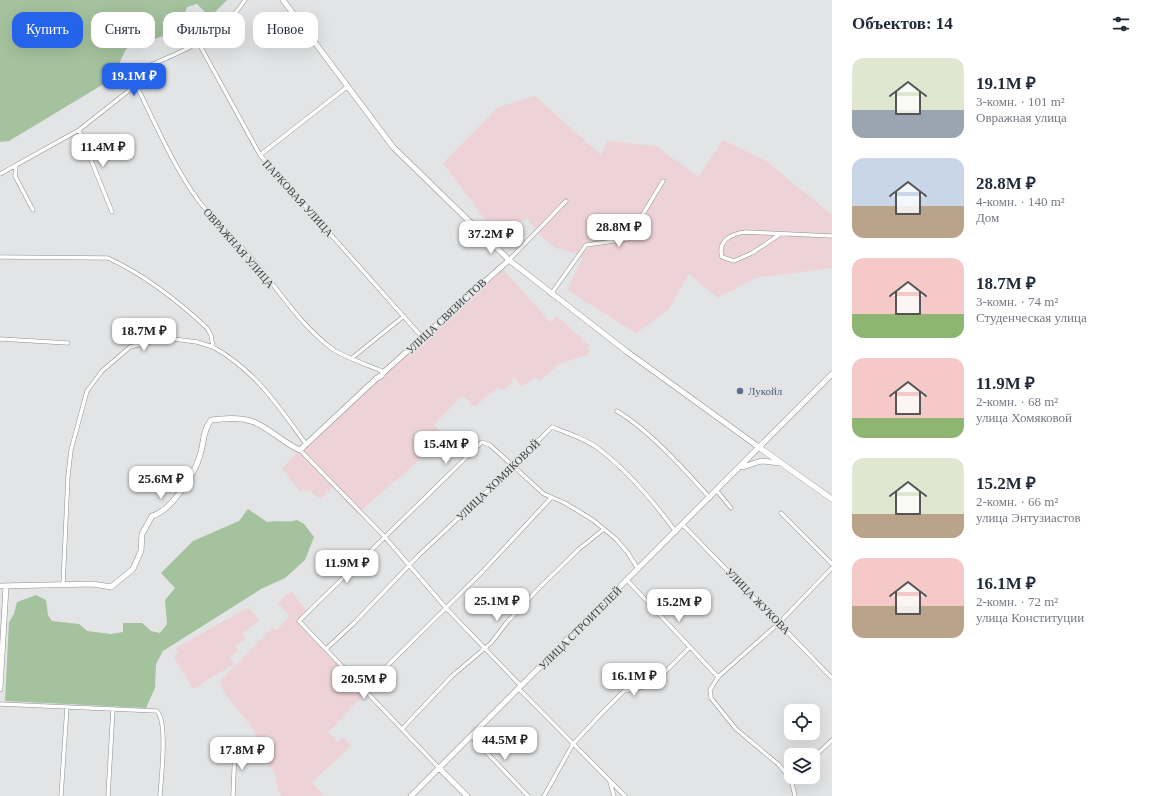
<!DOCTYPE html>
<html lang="ru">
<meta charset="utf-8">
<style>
:root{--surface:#fff;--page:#f2f2f3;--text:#1f2937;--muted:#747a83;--accent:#2563eb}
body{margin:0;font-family:"Times New Roman",serif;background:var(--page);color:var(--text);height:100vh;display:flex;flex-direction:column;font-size:15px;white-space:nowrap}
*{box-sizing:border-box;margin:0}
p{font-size:13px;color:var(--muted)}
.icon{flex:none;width:22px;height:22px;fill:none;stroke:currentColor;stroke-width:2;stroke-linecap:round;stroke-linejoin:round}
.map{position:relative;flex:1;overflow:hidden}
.sheet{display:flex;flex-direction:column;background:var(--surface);width:320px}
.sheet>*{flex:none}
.guide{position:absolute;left:12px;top:12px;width:380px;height:36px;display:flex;gap:8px}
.controls{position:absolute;left:784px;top:704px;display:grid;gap:8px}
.controls a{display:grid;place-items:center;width:36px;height:36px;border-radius:8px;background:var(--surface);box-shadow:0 4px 16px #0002;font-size:20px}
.price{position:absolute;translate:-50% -34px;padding:0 9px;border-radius:8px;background:#fff;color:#222;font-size:13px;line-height:26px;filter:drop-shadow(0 1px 2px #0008)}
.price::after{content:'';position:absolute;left:50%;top:24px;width:12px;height:9px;margin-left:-6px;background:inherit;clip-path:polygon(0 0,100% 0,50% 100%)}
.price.selected{background:var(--accent);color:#fff}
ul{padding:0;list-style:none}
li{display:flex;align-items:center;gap:12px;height:100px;padding:0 20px}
li span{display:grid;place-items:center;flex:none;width:112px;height:80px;border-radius:12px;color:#555}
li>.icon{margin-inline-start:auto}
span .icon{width:48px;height:48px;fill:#fffc;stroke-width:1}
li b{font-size:17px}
h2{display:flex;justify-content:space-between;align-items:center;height:48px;padding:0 20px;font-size:17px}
.tag{padding:0 14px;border-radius:12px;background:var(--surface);box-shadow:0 4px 16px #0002;font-size:14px;line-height:36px}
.tag.selected{background:var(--accent);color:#fff}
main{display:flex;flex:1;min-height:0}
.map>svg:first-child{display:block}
.industrial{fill:#edd3d7}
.green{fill:#a5c29e}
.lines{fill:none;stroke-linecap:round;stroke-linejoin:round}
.street-casing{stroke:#8e8f90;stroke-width:4.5}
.secondary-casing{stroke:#8e8f90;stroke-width:6}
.primary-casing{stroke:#8e8f90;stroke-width:6}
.street{stroke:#fff;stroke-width:3.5}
.secondary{stroke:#fff;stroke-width:5}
.primary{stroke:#fff;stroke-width:5.5}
.service-dot{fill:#5c6f8a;stroke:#e3e4e5;stroke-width:1.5}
.labels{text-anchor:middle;stroke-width:3.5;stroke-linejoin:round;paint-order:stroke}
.street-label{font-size:11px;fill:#3c3d3d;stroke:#e3e4e5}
.service-label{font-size:11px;fill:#4e5e75;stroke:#e3e4e5;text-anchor:start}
</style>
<main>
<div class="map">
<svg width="832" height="796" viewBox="0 0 832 796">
<rect width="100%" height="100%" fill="#e3e4e5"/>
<path class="industrial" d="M535 96 601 155 607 141 656 146 698 177 723 140 766 161 832 215V268L755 278 718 298 689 274 669 309 636 333 567 290 582 258 576 254 559 248 558 250 540 235 527 218 497 236 443 163 498 107Z
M495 268 499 274 503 269 550 322 557 316 589 345 587 348 590 351 587 355 561 363 539 381 535 377 522 387 514 377 511 378 513 382 502 391 499 387 474 407 465 397H461L434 425 446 437 357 514 333 487 320 499 309 490 300 491 282 469 307 441 374 377Z
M291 591 307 611 297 622 366 692 329 732 337 742 343 737 351 746 312 782 324 796H282L278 791 275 774 261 755 256 733 224 692 220 681 272 628 277 630 290 616 278 603Z
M249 607 259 621 242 633 246 639 235 646 238 651 230 657 234 664 193 689 173 656 178 653 176 648Z"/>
<path class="green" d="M0 0H227L210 17 197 4 187 7 180 30 126 49 112 79 9 141 0 142Z
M248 509 267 522C278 520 286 523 297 520L304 524 314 537 305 560 285 578 261 589 163 651 156 664 155 688 146 708 5 701 9 622 14 614 17 602 36 595 46 600 48 615 52 621 79 624 87 631 111 634 123 632V623H142L151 631 160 633 167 624 165 600 175 588 161 573 193 541 239 521Z"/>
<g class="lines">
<defs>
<path id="street" d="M198 42 260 155 421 336
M136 85C155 122 173 166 198 200 216 224 240 243 259 267 282 295 302 326 331 348 343 357 369 365 384 372
M79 130 112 212
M260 155 347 87
M16 166 15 176 33 210
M0 174 79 130 136 85 137 73C150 64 163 60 176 54 204 41 228 26 245 0
M779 235 752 253 734 261 722 257C717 240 732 234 745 232L832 236
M0 257 108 258C145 275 178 301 207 328L211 335 213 347C256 371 278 406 306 444
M509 260 566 201
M551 294 586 245 628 239 663 181
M0 339 68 343
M352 358 404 316
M617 411C650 431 684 469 710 498
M300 450 384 536 446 608 521 686
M717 491 731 508
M781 513 832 564
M683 525 832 678
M627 580 718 677
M63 584 68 476 71 450 87 391 102 371 130 347 166 338 197 342 213 347
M326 649 353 624 419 555 498 481 552 427C568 433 586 439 599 449 629 472 654 502 676 532
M364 689 483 571 551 498
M519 689 625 796
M0 704 157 711C168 722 161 779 160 796
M402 729 452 676 491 643 508 621 540 587 579 549 604 529
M471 736 528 796
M813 758 832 740
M439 768 299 621 482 442 490 445 544 494 565 503 593 520 616 539 628 553 638 569
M610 782 614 796
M61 796 67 707
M108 796 113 709
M233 796 235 746
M544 796 573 744 602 713 624 691 652 685 690 647
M795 796 791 779 778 764 736 729 711 698 710 690 718 677 779 623 832 568"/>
<path id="secondary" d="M283 0 393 147 509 260 626 351 760 448
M743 467 761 461 780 463
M0 586 93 584 111 587 133 569 141 551 142 534 152 516C171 511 195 474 200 455 204 443 203 430 211 420 225 418 241 417 254 422 271 429 283 443 300 450L377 378 381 376 384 372 509 260
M0 689 6 587
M439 768 467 796
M411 796 832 374"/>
<path id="primary" d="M760 448 832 499"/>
</defs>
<use href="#street" class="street-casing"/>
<use href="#secondary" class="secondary-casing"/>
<use href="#primary" class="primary-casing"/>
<use href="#street" class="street"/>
<use href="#secondary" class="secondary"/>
<use href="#primary" class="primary"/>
</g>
<circle class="service-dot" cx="740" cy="391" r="4"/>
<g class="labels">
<g class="street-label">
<text transform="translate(298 198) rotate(48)" y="4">ПАРКОВАЯ УЛИЦА</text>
<text transform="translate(239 248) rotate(49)" y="4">ОВРАЖНАЯ УЛИЦА</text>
<text transform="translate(446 316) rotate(-43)" y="4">УЛИЦА СВЯЗИСТОВ</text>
<text transform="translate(498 480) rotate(-44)" y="4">УЛИЦА ХОМЯКОВОЙ</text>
<text transform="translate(758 601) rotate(46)" y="4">УЛИЦА ЖУКОВА</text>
<text transform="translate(580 628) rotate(-45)" y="4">УЛИЦА СТРОИТЕЛЕЙ</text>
</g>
<g class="service-label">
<text x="748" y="395">Лукойл</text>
</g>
</g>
</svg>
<div class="controls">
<a><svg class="icon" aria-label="locate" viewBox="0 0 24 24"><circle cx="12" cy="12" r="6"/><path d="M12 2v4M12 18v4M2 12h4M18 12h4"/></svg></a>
<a><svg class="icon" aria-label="layers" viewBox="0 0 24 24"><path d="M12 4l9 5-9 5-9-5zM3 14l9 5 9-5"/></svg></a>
</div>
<b class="price selected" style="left:134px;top:97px">19.1M ₽</b>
<b class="price" style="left:103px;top:168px">11.4M ₽</b>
<b class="price" style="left:619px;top:248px">28.8M ₽</b>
<b class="price" style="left:491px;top:255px">37.2M ₽</b>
<b class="price" style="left:144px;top:352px">18.7M ₽</b>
<b class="price" style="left:446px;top:465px">15.4M ₽</b>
<b class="price" style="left:161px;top:500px">25.6M ₽</b>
<b class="price" style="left:347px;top:584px">11.9M ₽</b>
<b class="price" style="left:497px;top:622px">25.1M ₽</b>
<b class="price" style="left:679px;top:623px">15.2M ₽</b>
<b class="price" style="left:634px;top:697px">16.1M ₽</b>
<b class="price" style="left:364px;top:700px">20.5M ₽</b>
<b class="price" style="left:505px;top:761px">44.5M ₽</b>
<b class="price" style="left:242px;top:771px">17.8M ₽</b>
<div class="guide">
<a class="tag selected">Купить</a>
<a class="tag">Снять</a>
<a class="tag">Фильтры</a>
<a class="tag">Новое</a>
</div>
</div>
<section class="sheet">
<h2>Объектов: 14<svg class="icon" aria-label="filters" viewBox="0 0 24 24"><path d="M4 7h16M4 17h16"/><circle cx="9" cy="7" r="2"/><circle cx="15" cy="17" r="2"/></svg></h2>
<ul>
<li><span style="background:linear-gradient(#dfe7d0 65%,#9aa5b1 0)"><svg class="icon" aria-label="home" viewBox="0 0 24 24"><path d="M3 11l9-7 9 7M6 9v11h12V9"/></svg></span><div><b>19.1M ₽</b><p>3-комн. · 101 m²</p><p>Овражная улица</p></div></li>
<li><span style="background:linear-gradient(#c9d6e8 60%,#b9a48a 0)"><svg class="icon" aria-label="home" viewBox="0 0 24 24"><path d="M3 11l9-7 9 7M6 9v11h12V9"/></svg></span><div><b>28.8M ₽</b><p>4-комн. · 140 m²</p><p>Дом</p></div></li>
<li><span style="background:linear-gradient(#f6c9c9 70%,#8fb573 0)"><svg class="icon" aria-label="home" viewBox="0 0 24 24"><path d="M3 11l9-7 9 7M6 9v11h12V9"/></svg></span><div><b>18.7M ₽</b><p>3-комн. · 74 m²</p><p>Студенческая улица</p></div></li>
<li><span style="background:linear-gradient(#f6c9c9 75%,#8fb573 0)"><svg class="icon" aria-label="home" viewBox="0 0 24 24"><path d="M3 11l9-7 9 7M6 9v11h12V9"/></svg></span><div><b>11.9M ₽</b><p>2-комн. · 68 m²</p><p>улица Хомяковой</p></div></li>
<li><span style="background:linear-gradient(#dfe7d0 70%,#b9a48a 0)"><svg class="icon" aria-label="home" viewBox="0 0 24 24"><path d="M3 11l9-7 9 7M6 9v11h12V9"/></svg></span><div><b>15.2M ₽</b><p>2-комн. · 66 m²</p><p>улица Энтузиастов</p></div></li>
<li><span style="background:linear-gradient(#f6c9c9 60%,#b9a48a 0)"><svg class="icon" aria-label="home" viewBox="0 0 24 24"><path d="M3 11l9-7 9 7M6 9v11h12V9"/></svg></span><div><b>16.1M ₽</b><p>2-комн. · 72 m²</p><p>улица Конституции</p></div></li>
</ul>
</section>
</main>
